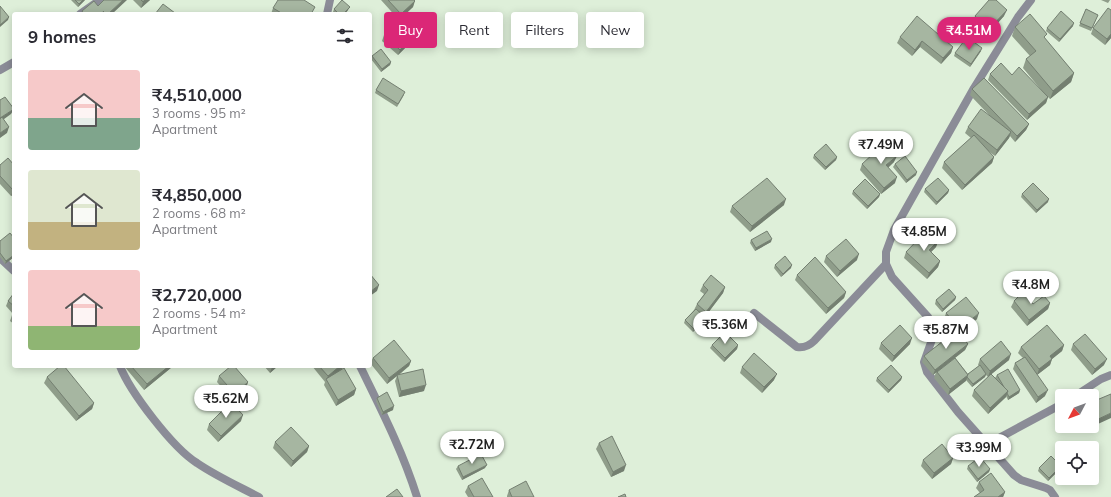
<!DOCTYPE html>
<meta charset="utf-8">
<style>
:root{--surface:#fff;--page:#f2f2f3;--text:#2b2b33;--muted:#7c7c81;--accent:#db2777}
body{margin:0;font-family:Mulish,sans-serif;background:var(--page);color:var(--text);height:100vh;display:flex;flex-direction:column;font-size:15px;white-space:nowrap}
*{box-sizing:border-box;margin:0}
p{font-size:13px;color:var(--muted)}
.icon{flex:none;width:22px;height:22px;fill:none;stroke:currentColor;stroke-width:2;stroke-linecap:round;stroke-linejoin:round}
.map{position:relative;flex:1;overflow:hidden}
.panel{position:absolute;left:12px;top:12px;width:360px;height:356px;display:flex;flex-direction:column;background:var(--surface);border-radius:4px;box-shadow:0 2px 10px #0003}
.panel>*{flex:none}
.guide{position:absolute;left:384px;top:12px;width:380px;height:36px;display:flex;gap:8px}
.needle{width:26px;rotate:229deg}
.controls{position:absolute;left:1055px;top:389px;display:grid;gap:8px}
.controls a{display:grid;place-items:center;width:44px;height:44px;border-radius:4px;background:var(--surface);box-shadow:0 2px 10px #0003;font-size:20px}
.price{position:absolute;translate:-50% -34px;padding:0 9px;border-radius:14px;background:#fff;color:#222;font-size:13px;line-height:26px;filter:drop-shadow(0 1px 2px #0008)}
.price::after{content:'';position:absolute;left:50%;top:24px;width:12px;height:9px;margin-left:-6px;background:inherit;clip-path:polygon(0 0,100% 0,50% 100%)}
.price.active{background:var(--accent);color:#fff}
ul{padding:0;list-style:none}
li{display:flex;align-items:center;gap:12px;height:100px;padding:0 16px}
li span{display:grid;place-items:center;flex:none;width:112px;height:80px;border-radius:4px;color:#555}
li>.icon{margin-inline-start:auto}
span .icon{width:48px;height:48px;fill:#fffc;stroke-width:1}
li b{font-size:17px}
h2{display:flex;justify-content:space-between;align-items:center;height:48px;padding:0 16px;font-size:17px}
.pill{padding:0 14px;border-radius:4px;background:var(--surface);box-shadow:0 2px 10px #0003;font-size:14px;line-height:36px}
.pill.active{background:var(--accent);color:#fff}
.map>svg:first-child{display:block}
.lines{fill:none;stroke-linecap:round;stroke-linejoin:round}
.street{stroke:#8b8c97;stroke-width:8}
.wall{fill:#8f9d8a}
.shaded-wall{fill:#747f71}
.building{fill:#a6b6a1;stroke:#747f71}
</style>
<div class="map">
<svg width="1111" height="497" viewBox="0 0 1111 497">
<rect width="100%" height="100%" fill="#deefd9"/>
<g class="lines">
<path class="street" d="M1031 0 1018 17 974 88 894 230 886 252V264L892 277 928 317 933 326 934 334 924 362 927 372 958 412 1014 475 1021 480 1046 488 1050 490 1055 497
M80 14 100 0
M327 14 330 0
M0 70 14 62
M0 258 14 271
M754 313 797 347C804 348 809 346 814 341L886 264
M120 366C130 392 173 448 197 463 216 476 238 486 259 497
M360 366C381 409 403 452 417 497
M1075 396 1101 379 1111 375
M986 445 1062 404"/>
</g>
<path class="wall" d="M71 0H85L78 7Z
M133 0H150L141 8Z
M381 0H414L413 7 399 20Z
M1101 0H1110L1108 3Z
M273 8 313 13 312 14H271Z
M334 9 348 10 345 14H335L333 12Z
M1086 9 1098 15 1091 31 1079 26Z
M1111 10V38L1105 45 1091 34 1093 28Z
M975 16H1004L987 35 973 22Z
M1073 26 1059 42 1046 31 1047 28Z
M1015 27 1045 39 1074 73 1071 82 1050 99 1048 97 1046 103 1027 120 988 80 990 74 1012 75 1042 91 1023 68 1026 59 1030 56 1012 36Z
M384 35H414L412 41 398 55 382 41Z
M900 37 953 47 951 53 941 64 920 47 912 56 897 43Z
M981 51 970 67 954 56 955 53Z
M372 56 391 62 390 65 381 72 371 59Z
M972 89 1029 124 1026 130 1015 142 1010 136 1009 138 995 156 987 150 994 157 992 163 962 190 942 168 944 162 971 138 965 133 968 127 991 117 970 95Z
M376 90 404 95 397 107 375 93Z
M814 155 837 157 836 160 825 170 813 158Z
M894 162 888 168 895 183 881 194 860 170 862 164Z
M895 164 916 175 906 183 893 167Z
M0 165H14V194L11 196 0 184Z
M925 189 949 190 948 193 936 205 924 192Z
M853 191 880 194 879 197 867 209 852 194Z
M1022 194 1048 202 1036 213 1021 197Z
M784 205 750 232 730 212 732 206Z
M14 238V257L5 264 0 257V241Z
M751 240 771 242 755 251 750 243Z
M938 241 936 247 931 252 940 261 938 267 927 279 904 258 906 252Z
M826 256 857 260 837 277 824 262Z
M775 265 791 268 781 277 774 268Z
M797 275 846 292 844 298 826 314 795 280Z
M703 285 725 287 723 293 705 317 704 320 693 332 684 323 685 320 694 310 697 304 704 294 700 291Z
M14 293V324L10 321 12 315 13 314 6 306 8 301Z
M956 297 955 300 942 312 935 304 936 300Z
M1014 301 1033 304 1050 303 1048 309 1027 326 1011 307Z
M946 313 977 319 960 334 968 344 965 350 955 358 968 374 979 366 978 365 980 359 1009 360 991 374 995 378 997 375 1020 390 1019 393 1008 400 1006 396V397L988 414 972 396 974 390 988 377 986 375 985 377 972 387 966 380 948 395 934 378 936 372 933 375 922 362 924 356 955 332 944 319Z
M881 343 910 344 892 362 879 349Z
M1073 344 1104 365 1092 375 1071 350Z
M712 345H738L737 349 724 362 710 348Z
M1064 345 1062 351 1052 359 1050 365 1037 375 1045 396 1036 403 1013 369 1015 363 1023 358 1018 353 1021 347Z
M373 358 411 361 409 366 399 375 424 391 399 397 395 381 397 376 387 384 370 363Z
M124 366H173L172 367 144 390Z
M264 366H278L270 373Z
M312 366H345L341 370 356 389 354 395 336 406 324 385 325 382Z
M742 367 774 380 762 393 740 373Z
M219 376 248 382 246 388 233 400 217 382Z
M47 377 94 403 92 409 76 421 44 383Z
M902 377 901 380 888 393 876 381 877 378Z
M377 398 393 410 382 415 376 401Z
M241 421 218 442 207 430 209 424Z
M275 442 309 446 307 452 291 467 273 448Z
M599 443 624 471 611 477 596 449Z
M953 458 951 464 932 479 921 466 923 460Z
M458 466 485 468 462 480 456 469Z
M968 466 990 469 989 472 977 482 967 469Z
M1061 466 1060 469 1048 481 1038 471 1039 468Z
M979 482 1005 492 1003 497H974L980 493 976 488Z
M468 486 493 497H468L465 492Z
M509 490 534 497H507V496Z"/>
<path class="shaded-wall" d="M83 0H85L78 7 79 4Z
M123 0H127L112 14H108Z
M145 0H150L141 8 143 2Z
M415 1 413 7 399 20 401 14Z
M350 7 348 10 345 14H343Z
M1007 10 1004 16 987 35 989 29Z
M9 17 8 20 0 27V25Z
M1074 23 1073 26 1059 42 1060 39Z
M1111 34V38L1105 45 1107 39Z
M414 35 412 41 398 55 400 50Z
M922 41 920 47 912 56 915 50Z
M953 47 951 53 941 64 943 58Z
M982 48 981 51 970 67 971 64Z
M391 62 390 65 381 72 382 69Z
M1074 73 1071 82 1050 99 1053 91Z
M1048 97 1046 103 1027 120 1029 114Z
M14 109 11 114 0 122V118Z
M1029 124 1026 130 1015 142 1017 136Z
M9 127 7 133 0 138V133Z
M1011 132 1009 138 995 156 997 150Z
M897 156 894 162 884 171 886 165Z
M837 157 836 160 825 170 826 167Z
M994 157 992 163 962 190 965 185Z
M917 172 916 175 906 183 907 180Z
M897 177 895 183 881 194 884 188Z
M13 190H14V194L11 196Z
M949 190 948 193 936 205 937 202Z
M880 194 879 197 867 209 868 206Z
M786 199 784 205 750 232 752 226Z
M1049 199 1048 202 1036 213 1037 210Z
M772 239 771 242 755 251 756 248Z
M938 241 936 247 927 256 929 250Z
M859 254 857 260 837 277 840 271Z
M14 255V257L5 264 6 261Z
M940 261 938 267 927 279 929 273Z
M792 265 791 268 781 277 783 274Z
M379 285 377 291 370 296V292Z
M725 287 723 293 704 318 706 312Z
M846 292 844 298 826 314 828 308Z
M956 297 955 300 942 312 943 309Z
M1050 303 1048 309 1027 326 1029 320Z
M979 313 977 319 958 335 960 329Z
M705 317 704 320 693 332 694 329Z
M912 338 910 344 892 362 894 356Z
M968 344 965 350 933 375 935 370Z
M738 345 737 349 724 362 725 358Z
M1064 345 1062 351 1052 359 1050 365 1037 375 1039 369 1050 356Z
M1011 354 1009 360 988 377 990 371Z
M1107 359 1104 365 1092 375 1095 369Z
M411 361 409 366 387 384 389 378Z
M169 366H173L172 367 144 390 147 384Z
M274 366H278L270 373 272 367Z
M340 366H345L327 381 326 380 328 376Z
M777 374 774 380 762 393 764 387Z
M986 374 985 377 972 387 973 384Z
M968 375 966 381 948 395 950 389Z
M902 377 901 380 888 393 889 390Z
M248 382 246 388 233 400 235 394Z
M426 385 424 391 399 397 401 391Z
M356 389 354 395 336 406 338 400Z
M1020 390 1019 393 1008 400 1009 397Z
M1048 390 1045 396 1036 403 1038 397Z
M1008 391 1006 397 988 414 990 408Z
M94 403 92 409 76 421 79 416Z
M394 406 393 410 382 415 383 412Z
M1111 413V418L1087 429 1088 426H1092V422Z
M243 415 241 421 218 442 221 436Z
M309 446 307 452 291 467 293 461Z
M953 458 951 464 932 479 934 473Z
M487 465 485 468 462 480 463 477Z
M626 465 624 471 611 477 613 472Z
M1061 466 1060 469 1048 481 1049 478Z
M990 469 989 472 977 482 978 479Z
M1005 492 1003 497H998Z"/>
<path class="building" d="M75 0H83L79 4Z
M104 0H123L108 14H106L103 11 105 14H84L82 11 94 1 98 6Z
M141 0H145L143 2Z
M278 0H304L315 7 311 14H283L273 8Z
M342 0 350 7 343 14H339L334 9Z
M388 0H414L415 1 401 14Z
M989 0H996L1007 10 989 29 975 16Z
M163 4 175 13 174 14H155Z
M0 6 9 17 0 25Z
M1108 8 1111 10V34L1107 39 1093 28Z
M1086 9 1098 15 1092 28 1080 23Z
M1061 11 1074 23 1060 39 1047 28Z
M1030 14 1047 34 1044 37 1074 73 1053 91 1026 59 1036 51 1015 27Z
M917 16 953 47 943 58 922 41 915 50 900 37Z
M399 20 414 35 400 50 384 35Z
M967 37 982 48 971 64 955 53Z
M381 49 391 62 382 69 372 56Z
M1001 63 1012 75 1019 67 1048 97 1029 114 990 74Z
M383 78 405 92 398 104 376 90Z
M984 78 1029 124 1017 136 972 89Z
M5 97 14 109 0 118V100Z
M981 109 1011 132 997 150 968 127Z
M2 117 9 127 0 133V119Z
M974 135 994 157 965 185 944 162Z
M885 143 897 156 886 165 897 177 884 188 862 164Z
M826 144 837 157 826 167 814 155Z
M905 156 917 172 907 180 895 164Z
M8 158 14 165V190H13L0 176V165Z
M767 178 786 199 752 226 732 206Z
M938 178 949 190 937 202 925 189Z
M865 179 880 194 868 206 853 191Z
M1033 183 1049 199 1037 210 1022 194Z
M927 230 938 241 929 250 940 261 929 273 906 252Z
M767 231 772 239 756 248 751 240Z
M10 233 14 238V255L6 261 0 253V241Z
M846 239 859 254 840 271 826 256Z
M785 256 792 265 783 274 775 265Z
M815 257 846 292 828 308 797 275Z
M370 274 379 285 370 292Z
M711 275 725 287 706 312 697 304 708 290 703 285Z
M949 289 956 297 943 309 936 300Z
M1023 292 1033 304 1044 296 1050 303 1029 320 1014 301Z
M14 293V306L8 301Z
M966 297 979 313 960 329 946 313Z
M696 309 705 317 694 329 685 320Z
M900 325 912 338 894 356 881 343Z
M1047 325 1064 345 1050 356 1052 359 1039 369 1021 347Z
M957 330 968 344 935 370 924 356Z
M725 332 738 345 725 358 712 345Z
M1085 334 1107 359 1095 369 1073 344Z
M394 340 411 361 389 378 373 358Z
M1001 341 1011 354 990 371 980 359Z
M754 353 777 374 764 387 742 367Z
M1025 357 1048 390 1038 397 1015 363Z
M955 358 968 375 950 389 937 372Z
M891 365 902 377 889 390 877 378Z
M980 365 986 374 973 384 967 377 968 374Z
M60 366H64L94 403 79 416 47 377Z
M131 366H169L147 384Z
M231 366H234L248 382 235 394 219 376Z
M319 366H340L328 376Z
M344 368 356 389 338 400 326 379Z
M423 369 426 385 401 391 397 375Z
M1008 369 1020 390 1009 397 1007 393 1008 391 1004 387 997 375Z
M991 374 1008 391 990 408 974 390Z
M387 392 394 406 383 412 377 398Z
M1111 394V413L1092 422V402Z
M231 402 243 415 221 436 209 424Z
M291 427 309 446 293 461 275 442Z
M612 436 626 465 613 472 599 443Z
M942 444 953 458 934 473 923 460Z
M481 454 487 465 463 477 458 466Z
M1051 456 1061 466 1049 478 1039 468Z
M980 457 990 469 978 479 968 466Z
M991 473 1005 492 998 497H974L984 490 979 482Z
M482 478 493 497H474L468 486Z
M526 481 534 497H512L509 490Z
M397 489 403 497H386Z
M625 494 626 497H618Z"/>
</svg>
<div class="controls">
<a><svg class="needle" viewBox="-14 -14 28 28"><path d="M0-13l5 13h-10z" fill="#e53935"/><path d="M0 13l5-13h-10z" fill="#7c7c81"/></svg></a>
<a><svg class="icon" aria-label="locate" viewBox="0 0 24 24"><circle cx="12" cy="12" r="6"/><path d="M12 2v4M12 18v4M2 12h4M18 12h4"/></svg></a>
</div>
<b class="price active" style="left:969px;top:51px">₹4.51M</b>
<b class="price" style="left:881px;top:165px">₹7.49M</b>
<b class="price" style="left:924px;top:252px">₹4.85M</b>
<b class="price" style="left:1031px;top:305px">₹4.8M</b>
<b class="price" style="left:725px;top:345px">₹5.36M</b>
<b class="price" style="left:946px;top:350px">₹5.87M</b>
<b class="price" style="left:226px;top:419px">₹5.62M</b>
<b class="price" style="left:472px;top:465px">₹2.72M</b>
<b class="price" style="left:979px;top:468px">₹3.99M</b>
<div class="guide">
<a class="pill active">Buy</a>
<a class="pill">Rent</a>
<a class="pill">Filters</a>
<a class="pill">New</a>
</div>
<section class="panel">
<h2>9 homes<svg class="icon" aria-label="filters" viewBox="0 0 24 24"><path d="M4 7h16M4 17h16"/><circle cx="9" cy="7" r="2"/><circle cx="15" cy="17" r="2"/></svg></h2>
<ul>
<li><span style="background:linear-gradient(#f6c9c9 60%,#7fa58c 0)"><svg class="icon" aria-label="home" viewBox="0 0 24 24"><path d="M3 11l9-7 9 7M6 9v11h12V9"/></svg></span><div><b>₹4,510,000</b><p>3 rooms · 95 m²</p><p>Apartment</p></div></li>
<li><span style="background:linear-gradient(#dfe7d0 65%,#c2b280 0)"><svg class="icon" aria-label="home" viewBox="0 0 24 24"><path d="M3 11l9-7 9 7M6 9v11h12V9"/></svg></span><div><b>₹4,850,000</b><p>2 rooms · 68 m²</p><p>Apartment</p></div></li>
<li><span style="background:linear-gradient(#f6c9c9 70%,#8fb573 0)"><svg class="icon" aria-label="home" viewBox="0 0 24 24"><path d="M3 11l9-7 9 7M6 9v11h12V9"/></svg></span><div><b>₹2,720,000</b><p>2 rooms · 54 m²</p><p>Apartment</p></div></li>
</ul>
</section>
</div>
